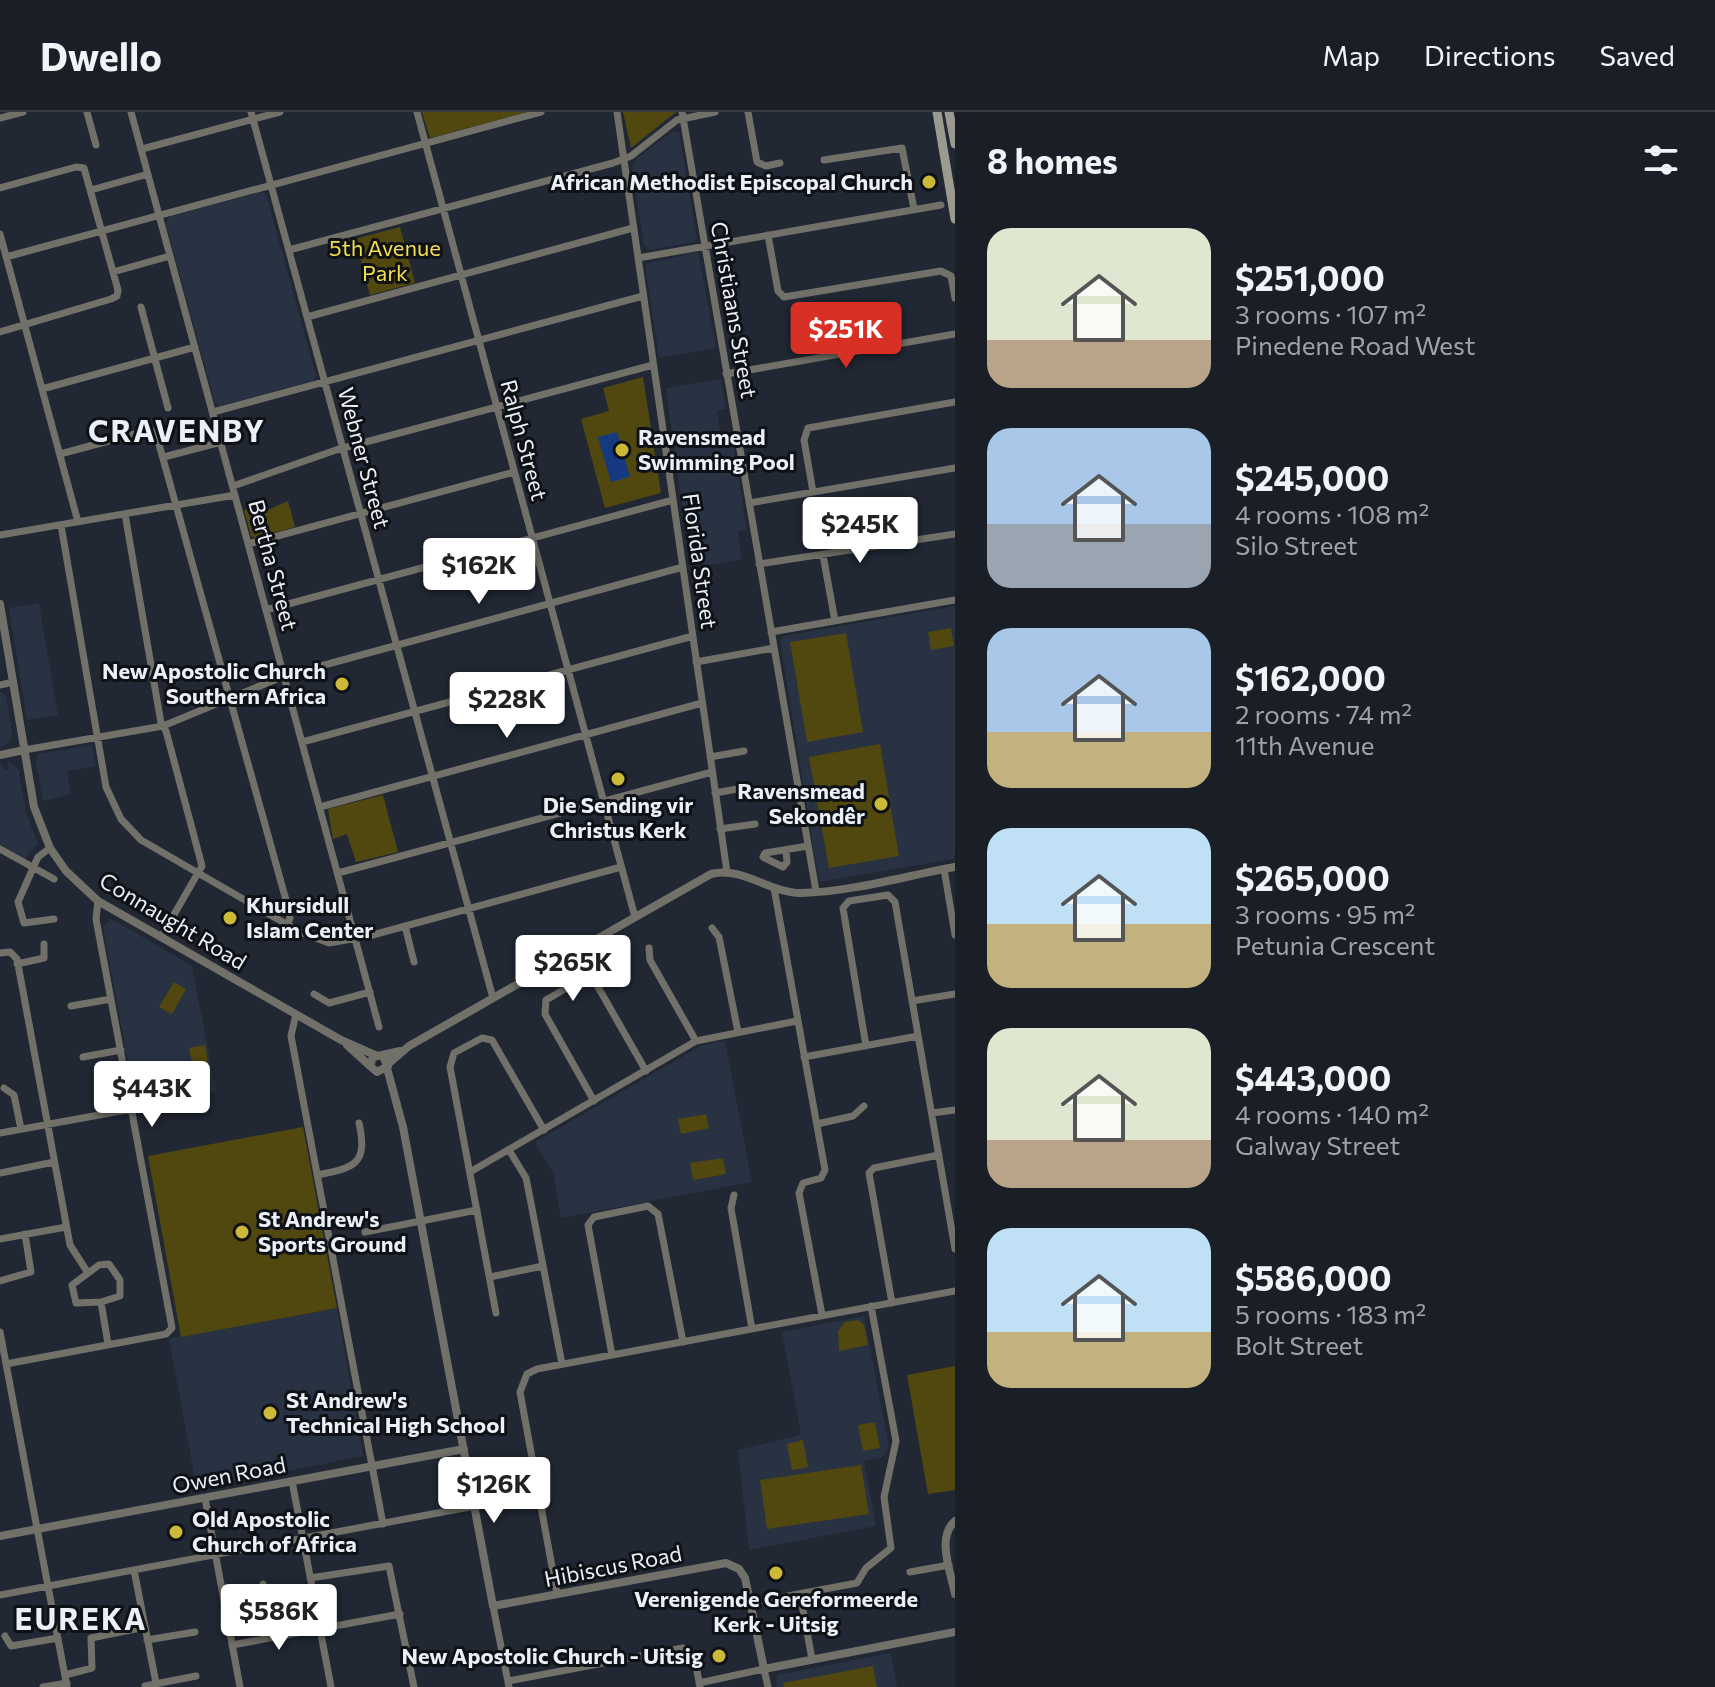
<!DOCTYPE html>
<meta charset="utf-8">
<style>
:root{--surface:#191e27;--page:#262b33;--text:#f1f3f6;--muted:#9fa2a7;--line:#373c44;--accent:#d93025}
body{margin:0;font-family:Commissioner,sans-serif;background:var(--page);color:var(--text);height:100vh;display:flex;flex-direction:column;font-size:30px;white-space:nowrap}
*{box-sizing:border-box;margin:0}
p{font-size:26px;color:var(--muted)}
.icon{flex:none;width:44px;height:44px;fill:none;stroke:currentColor;stroke-width:2;stroke-linecap:round;stroke-linejoin:round}
.map{position:relative;flex:1;overflow:hidden}
.drawer{display:flex;flex-direction:column;background:var(--surface);width:760px}
.drawer>*{flex:none}
.price{position:absolute;translate:-50% -68px;padding:0 18px;border-radius:8px;background:#fff;color:#222;font-size:26px;line-height:52px;filter:drop-shadow(0 2px 4px #0008)}
.price::after{content:'';position:absolute;left:50%;top:48px;width:24px;height:18px;margin-left:-12px;background:inherit;clip-path:polygon(0 0,100% 0,50% 100%)}
.price.selected{background:var(--accent);color:#fff}
ul{padding:0;list-style:none}
li{display:flex;align-items:center;gap:24px;height:200px;padding:0 32px}
li span{display:grid;place-items:center;flex:none;width:224px;height:160px;border-radius:24px;color:#555}
li>.icon{margin-inline-start:auto}
span .icon{width:96px;height:96px;fill:#fffc;stroke-width:1}
li b{font-size:34px}
h2{display:flex;justify-content:space-between;align-items:center;height:96px;padding:0 32px;font-size:34px}
header{display:flex;align-items:center;gap:48px;box-sizing:border-box;height:112px;padding:0 40px;background:var(--surface);border-bottom:2px solid var(--line)}
header strong{font-size:38px}
nav{display:flex;gap:44px;margin-inline-start:auto;font-size:28px}
main{display:flex;flex:1;min-height:0}
.map>svg:first-child{display:block}
.built{fill:#283243}
.green{fill:#51480f}
.water{fill:#153a82}
.lines{fill:none;stroke-linecap:round;stroke-linejoin:round}
.minor{stroke:#727169;stroke-width:7}
.tertiary{stroke:#727169;stroke-width:8}
.secondary{stroke:#9b9a8e;stroke-width:9}
.poi-dot{fill:#cdb938;stroke:#0e1116;stroke-width:3}
.labels{text-anchor:middle;stroke-width:6;stroke-linejoin:round;paint-order:stroke}
.poi-label{font-size:22px;font-weight:bold;fill:#ebf0f8;stroke:#0e1116;text-anchor:start}
.park-label{font-size:22px;fill:#f4dd4f;stroke:#0e1116}
.street-label{font-size:22px;fill:#ebf0f8;stroke:#0e1116}
.district-label{font-size:30px;font-weight:bold;letter-spacing:2px;fill:#ebf0f8;stroke:#0e1116}
</style>
<header>
<strong>Dwello</strong>
<nav><a>Map</a><a>Directions</a><a>Saved</a></nav>
</header>
<main>
<div class="map">
<svg width="955" height="1575" viewBox="0 0 955 1575">
<rect width="100%" height="100%" fill="#212834"/>
<path class="built" d="M673 19 679 21 697 125 693 130 650 138 644 133 632 56 635 48Z
M261 80 266 82 316 264 313 269 220 294 215 291 166 112 169 105Z
M698 140 716 236 659 246 645 152Z
M721 267 726 297 717 299 721 325 732 323 747 418 738 420 742 447 703 454 698 426 692 427 689 408H684L666 276Z
M39 491 58 603 27 608 9 496Z
M955 494V743L953 747 819 770 780 529 784 524Z
M0 579 6 583 12 622 9 631 0 635Z
M92 633 96 654 67 659 71 682 43 689 36 650 38 642Z
M7 648 18 656 26 700 38 732 24 747 0 733V650L5 658 9 657Z
M112 807 192 854 216 979 136 995 103 814Z
M725 929 752 1070 561 1106 553 1061 535 1030 703 933Z
M337 1196 363 1344 197 1377 169 1227Z
M864 1204 889 1335 882 1345 864 1349 876 1414 749 1438 738 1338 801 1323 782 1220Z
M891 1541 897 1575H776L777 1563Z"/>
<path class="green" d="M422 0H528L430 26Z
M623 0H676L631 36Z
M400 115 415 171 370 183 355 127Z
M643 265 661 381 605 396 581 307 609 299 603 276Z
M288 389 295 415 255 426 251 424 244 398 258 394 261 401Z
M951 516 954 534 931 538 928 520Z
M846 521 863 620 807 630 790 530Z
M880 632 899 744 829 756 809 645Z
M383 683 398 740 356 750 347 722 333 727 328 697Z
M174 870 186 877 172 902 159 895Z
M205 933 211 966 195 969 189 936Z
M706 1002 709 1016 681 1022 678 1007Z
M303 1015 337 1196 181 1225 148 1044Z
M723 1046 726 1062 693 1068 690 1051Z
M858 1208 864 1213 868 1233 839 1239 838 1219 845 1210Z
M955 1254V1378L928 1382 907 1263Z
M875 1310 880 1336 863 1339 858 1313Z
M803 1328 808 1355 792 1358 787 1332Z
M861 1353 869 1402 767 1417 760 1368Z
M873 1554 877 1575H784L783 1571Z"/>
<path class="water" d="M617 320 630 365 611 370 598 325Z"/>
<g class="lines">
<path class="minor" d="M87 0 96 33
M131 0 379 915
M251 0 493 886
M417 0 635 805
M617 0 727 760
M682 0 816 779
M748 0 757 50 766 54 780 51
M0 6 23 0
M142 37 280 0
M824 48 902 36 914 97
M0 76 76 55 84 56 118 178 117 184 111 187 0 220
M91 78 148 62
M0 122 78 410
M768 123 778 179 784 185 941 159 951 164 955 186
M289 138 613 51 631 44 677 8 715 0
M6 145 541 0
M638 146 941 93
M113 160 170 144
M141 195 168 296
M307 205 633 116
M726 262 955 222
M42 277 195 235
M213 300 643 184
M60 342 146 319H153L157 325 286 788 290 806 288 811
M164 345 221 330
M233 374 336 338 653 253
M813 380 804 328 808 316 955 290
M749 391 955 356
M125 402 161 611 166 619 202 754 161 825
M61 413 106 675 121 707 141 728 300 820 329 831 369 824 621 755
M0 423 235 383
M248 432 514 360
M823 443 835 509
M759 452 955 422
M266 498 673 388
M771 520 955 488
M696 550 774 536
M0 573 13 570
M302 630 693 524
M24 638 163 614 284 564 683 455
M710 645 744 639
M715 681 749 675
M320 695 702 591
M720 717 755 712
M50 736 38 745 18 790 24 811 54 807
M0 737 54 767
M786 738 787 750 783 755 763 745 765 741 808 734
M944 757 955 823
M338 761 712 660
M774 776 825 1058 821 1066 803 1071 799 1081 822 1203
M405 814 414 850
M712 816 719 825 738 920
M649 836 650 848 696 929
M0 841 10 840 17 847 70 1133 88 1161
M17 852 44 846V832
M314 882 329 891 370 880
M912 889 955 882
M71 894 111 887
M296 902 291 924 383 1412
M866 934 843 796 849 789 888 783 895 790 955 1137
M83 945 121 938
M804 945 918 924
M4 976 14 983 21 1017
M594 989 545 902 546 888 582 867 594 868 646 959
M932 1001 955 998
M817 1012 853 1004 864 994
M0 1021 132 997
M509 1038 526 1066 529 1081 562 1252
M470 1060 696 929 797 909
M0 1061 54 1050
M317 1063C355 1056 368 1052 359 1011
M734 1083 731 1096 752 1217
M365 1120 477 1098
M0 1127 66 1115
M109 1152 120 1168V1184L101 1190 76 1191 72 1173 99 1153Z
M490 1165 543 1154
M0 1169 31 1160 25 1122
M101 1190 108 1232
M892 1191 869 1061 874 1056 939 1043
M496 1201 450 955 454 941 482 926 492 928 544 1018
M0 1220 67 1575
M612 1243 588 1113 594 1105 648 1094 658 1102 683 1230
M6 1252 166 1222 172 1216 96 807 98 789
M292 1369 331 1575
M205 1386 240 1575
M134 1458 156 1571
M910 1460 949 1453
M310 1466 389 1454 414 1575
M263 1472 278 1525
M557 1482 520 1280 527 1262 537 1257 955 1179
M800 1482 812 1547
M0 1483 475 1394
M750 1491 857 1471 866 1456 891 1436 884 1385 896 1329 871 1194
M493 1494 509 1575
M5 1524 11 1534 58 1526
M147 1528 195 1520
M232 1533 400 1502
M65 1563 92 1556 91 1526 145 1515
M508 1569 683 1536 694 1543 700 1575
M699 1571 764 1557 768 1575
M145 1574 196 1564
M43 1575 67 1571"/>
<path class="tertiary" d="M0 492 34 695 50 736 66 759 98 789 341 928 375 943
M0 643 24 638
M347 933 370 954
M382 943 388 954 377 960 370 954 373 945 400 939
M388 952 409 934 711 762C743 754 769 781 801 781 851 780 905 764 955 755
M387 956 403 1015 493 1494 726 1451 739 1457 745 1466 764 1557 955 1520
M955 1409C936 1425 951 1461 955 1482
M0 1424 464 1337"/>
<path class="secondary" d="M937 0 955 107
M949 0 955 32"/>
</g>
<g class="poi-dot">
<circle cx="929" cy="70" r="8"/>
<circle cx="622" cy="338" r="8"/>
<circle cx="342" cy="572" r="8"/>
<circle cx="618" cy="667" r="8"/>
<circle cx="881" cy="692" r="8"/>
<circle cx="230" cy="806" r="8"/>
<circle cx="242" cy="1120" r="8"/>
<circle cx="270" cy="1301" r="8"/>
<circle cx="176" cy="1420" r="8"/>
<circle cx="776" cy="1461" r="8"/>
<circle cx="719" cy="1544" r="8"/>
</g>
<g class="labels">
<g class="poi-label">
<text x="913" y="78" text-anchor="end">African Methodist Episcopal Church</text>
<text x="638" y="333">Ravensmead<tspan x="638" dy="25">Swimming Pool</tspan></text>
<text x="326" y="567" text-anchor="end">New Apostolic Church<tspan x="326" dy="25">Southern Africa</tspan></text>
<text x="865" y="687" text-anchor="end">Ravensmead<tspan x="865" dy="25">Sekondêr</tspan></text>
<text x="618" y="701" text-anchor="middle">Die Sending vir<tspan x="618" dy="25">Christus Kerk</tspan></text>
<text x="246" y="801">Khursidull<tspan x="246" dy="25">Islam Center</tspan></text>
<text x="258" y="1115">St Andrew's<tspan x="258" dy="25">Sports Ground</tspan></text>
<text x="286" y="1296">St Andrew's<tspan x="286" dy="25">Technical High School</tspan></text>
<text x="192" y="1415">Old Apostolic<tspan x="192" dy="25">Church of Africa</tspan></text>
<text x="776" y="1495" text-anchor="middle">Verenigende Gereformeerde<tspan x="776" dy="25">Kerk - Uitsig</tspan></text>
<text x="703" y="1552" text-anchor="end">New Apostolic Church - Uitsig</text>
</g>
<g class="park-label">
<text x="385" y="144">5th Avenue<tspan x="385" dy="25">Park</tspan></text>
</g>
<g class="street-label">
<text transform="translate(734 198) rotate(80)" y="8">Christiaans Street</text>
<text transform="translate(524 328) rotate(75)" y="8">Ralph Street</text>
<text transform="translate(364 346) rotate(75)" y="8">Webner Street</text>
<text transform="translate(700 449) rotate(82)" y="8">Florida Street</text>
<text transform="translate(273 453) rotate(75)" y="8">Bertha Street</text>
<text transform="translate(173 809) rotate(31)" y="8">Connaught Road</text>
<text transform="translate(229 1363) rotate(-11)" y="8">Owen Road</text>
<text transform="translate(613 1454) rotate(-11)" y="8">Hibiscus Road</text>
</g>
<g class="district-label">
<text x="177" y="330">CRAVENBY</text>
<text x="81" y="1518">EUREKA</text>
</g>
</g>
</svg>
<b class="price selected" style="left:846px;top:258px">$251K</b>
<b class="price" style="left:860px;top:453px">$245K</b>
<b class="price" style="left:479px;top:494px">$162K</b>
<b class="price" style="left:507px;top:628px">$228K</b>
<b class="price" style="left:573px;top:891px">$265K</b>
<b class="price" style="left:152px;top:1017px">$443K</b>
<b class="price" style="left:494px;top:1413px">$126K</b>
<b class="price" style="left:279px;top:1540px">$586K</b>
</div>
<section class="drawer">
<h2>8 homes<svg class="icon" aria-label="filters" viewBox="0 0 24 24"><path d="M4 7h16M4 17h16"/><circle cx="9" cy="7" r="2"/><circle cx="15" cy="17" r="2"/></svg></h2>
<ul>
<li><span style="background:linear-gradient(#dfe7d0 70%,#b9a48a 0)"><svg class="icon" aria-label="home" viewBox="0 0 24 24"><path d="M3 11l9-7 9 7M6 9v11h12V9"/></svg></span><div><b>$251,000</b><p>3 rooms · 107 m²</p><p>Pinedene Road West</p></div></li>
<li><span style="background:linear-gradient(#a9c7e8 60%,#9aa5b1 0)"><svg class="icon" aria-label="home" viewBox="0 0 24 24"><path d="M3 11l9-7 9 7M6 9v11h12V9"/></svg></span><div><b>$245,000</b><p>4 rooms · 108 m²</p><p>Silo Street</p></div></li>
<li><span style="background:linear-gradient(#a9c7e8 65%,#c2b280 0)"><svg class="icon" aria-label="home" viewBox="0 0 24 24"><path d="M3 11l9-7 9 7M6 9v11h12V9"/></svg></span><div><b>$162,000</b><p>2 rooms · 74 m²</p><p>11th Avenue</p></div></li>
<li><span style="background:linear-gradient(#bfe0f5 60%,#c2b280 0)"><svg class="icon" aria-label="home" viewBox="0 0 24 24"><path d="M3 11l9-7 9 7M6 9v11h12V9"/></svg></span><div><b>$265,000</b><p>3 rooms · 95 m²</p><p>Petunia Crescent</p></div></li>
<li><span style="background:linear-gradient(#dfe7d0 70%,#b9a48a 0)"><svg class="icon" aria-label="home" viewBox="0 0 24 24"><path d="M3 11l9-7 9 7M6 9v11h12V9"/></svg></span><div><b>$443,000</b><p>4 rooms · 140 m²</p><p>Galway Street</p></div></li>
<li><span style="background:linear-gradient(#bfe0f5 65%,#c2b280 0)"><svg class="icon" aria-label="home" viewBox="0 0 24 24"><path d="M3 11l9-7 9 7M6 9v11h12V9"/></svg></span><div><b>$586,000</b><p>5 rooms · 183 m²</p><p>Bolt Street</p></div></li>
</ul>
</section>
</main>
